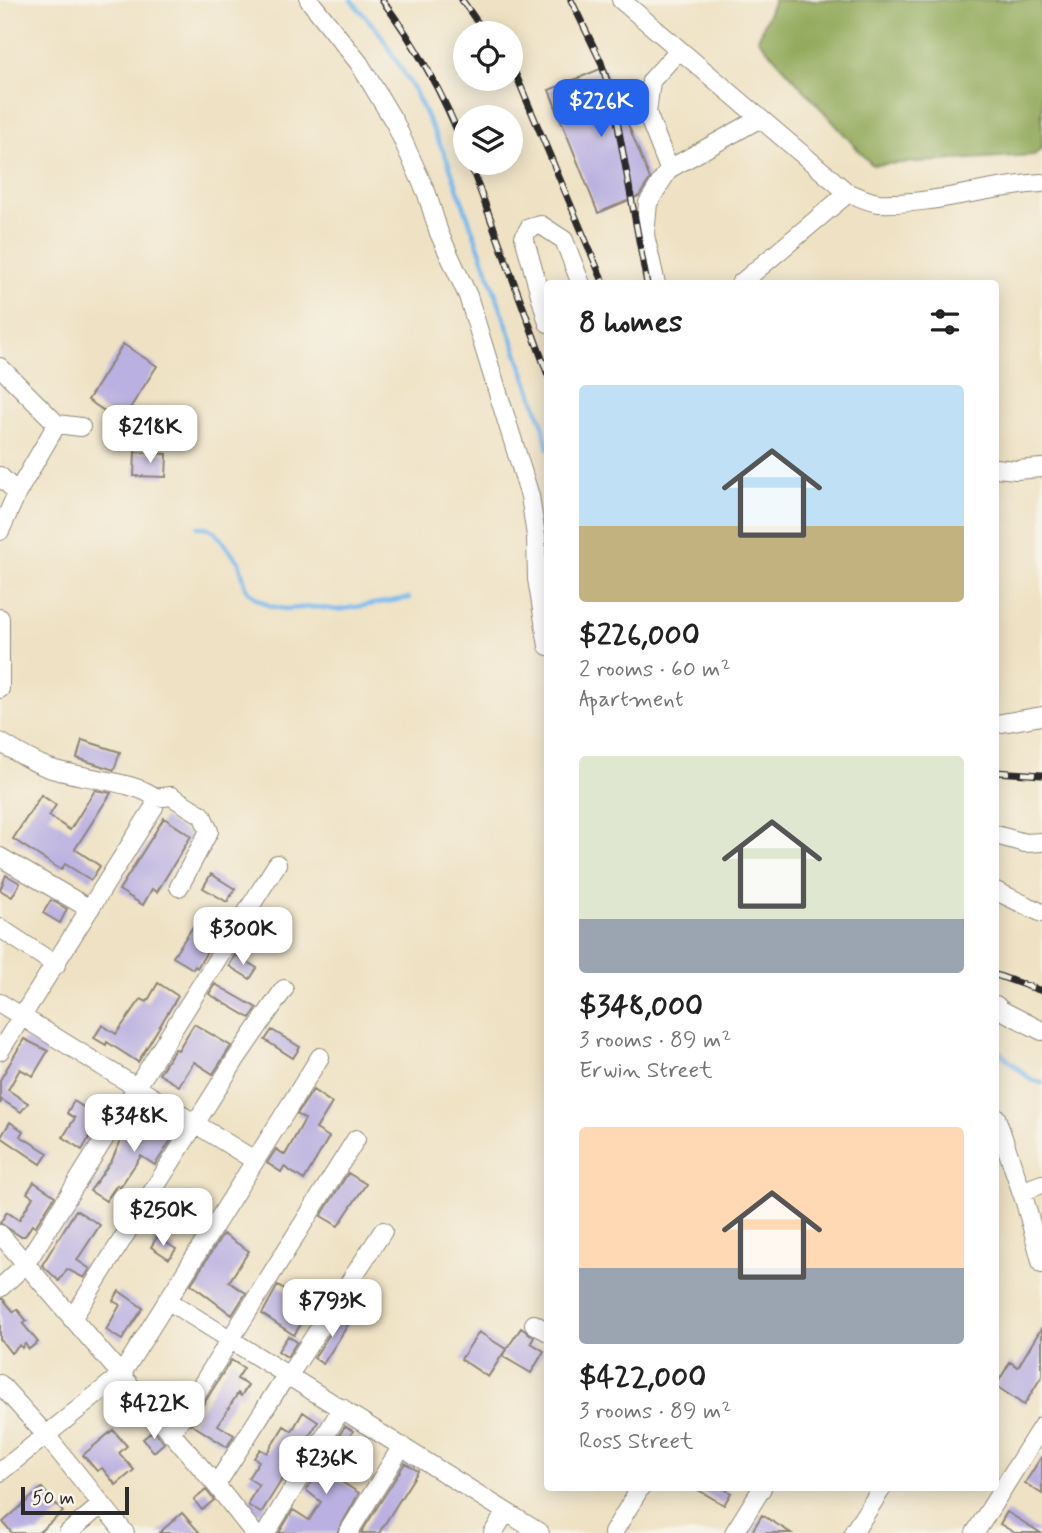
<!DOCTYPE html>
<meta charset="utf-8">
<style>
:root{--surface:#fff;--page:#f2f2f2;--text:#222;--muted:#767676;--accent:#2563eb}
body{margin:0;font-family:Mynerve,sans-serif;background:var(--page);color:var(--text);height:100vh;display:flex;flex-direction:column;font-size:26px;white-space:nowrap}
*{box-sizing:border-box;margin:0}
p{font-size:23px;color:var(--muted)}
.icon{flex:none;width:38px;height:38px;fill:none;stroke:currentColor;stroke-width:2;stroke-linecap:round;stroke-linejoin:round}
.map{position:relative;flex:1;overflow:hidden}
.sheet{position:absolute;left:544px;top:280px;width:455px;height:1211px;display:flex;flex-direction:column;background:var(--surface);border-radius:7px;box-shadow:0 4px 18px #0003}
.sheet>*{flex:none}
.buttons{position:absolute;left:453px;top:21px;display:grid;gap:14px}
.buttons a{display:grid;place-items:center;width:70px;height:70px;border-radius:50%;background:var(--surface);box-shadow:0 4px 18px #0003;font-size:35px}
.scale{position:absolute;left:21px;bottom:18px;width:108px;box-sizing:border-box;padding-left:7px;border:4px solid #2b2b2b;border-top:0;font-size:19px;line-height:24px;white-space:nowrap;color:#2b2b2b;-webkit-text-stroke:5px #f7f3e8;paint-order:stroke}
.price{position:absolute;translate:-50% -60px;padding:0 16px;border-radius:14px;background:#fff;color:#222;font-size:23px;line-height:46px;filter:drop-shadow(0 2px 4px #0008)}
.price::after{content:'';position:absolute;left:50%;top:42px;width:21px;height:16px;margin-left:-10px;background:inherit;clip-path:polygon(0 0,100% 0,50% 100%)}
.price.selected{background:var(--accent);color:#fff}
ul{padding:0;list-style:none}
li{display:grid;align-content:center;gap:14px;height:371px;padding:0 35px}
li span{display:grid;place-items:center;height:217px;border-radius:7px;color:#555}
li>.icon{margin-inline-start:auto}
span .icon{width:126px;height:126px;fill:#fffc;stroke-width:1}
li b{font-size:30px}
h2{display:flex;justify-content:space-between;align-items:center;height:84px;padding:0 35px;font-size:30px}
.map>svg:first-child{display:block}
.forest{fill:#92aa5c;stroke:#5e6a44;stroke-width:2}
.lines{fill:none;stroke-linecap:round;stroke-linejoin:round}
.stream{stroke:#7abaee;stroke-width:4.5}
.building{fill:#bab0e1}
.minor-casing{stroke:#8d8678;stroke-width:20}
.minor{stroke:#fff;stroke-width:18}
.rail-casing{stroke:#2b2b2b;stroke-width:7}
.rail{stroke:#f7f3e8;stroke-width:4.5;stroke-dasharray:13;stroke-linecap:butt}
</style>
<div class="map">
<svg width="1042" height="1533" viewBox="0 0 1042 1533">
<rect width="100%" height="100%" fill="#f7f3e8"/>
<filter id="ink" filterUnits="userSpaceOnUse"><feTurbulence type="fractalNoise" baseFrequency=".0143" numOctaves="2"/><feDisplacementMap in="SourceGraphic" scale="14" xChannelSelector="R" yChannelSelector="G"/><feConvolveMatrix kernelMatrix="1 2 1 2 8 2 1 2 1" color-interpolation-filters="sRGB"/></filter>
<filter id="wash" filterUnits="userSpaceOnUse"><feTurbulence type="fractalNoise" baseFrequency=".00686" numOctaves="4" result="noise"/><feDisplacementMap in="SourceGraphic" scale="28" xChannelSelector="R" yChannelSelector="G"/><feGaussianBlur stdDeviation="1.57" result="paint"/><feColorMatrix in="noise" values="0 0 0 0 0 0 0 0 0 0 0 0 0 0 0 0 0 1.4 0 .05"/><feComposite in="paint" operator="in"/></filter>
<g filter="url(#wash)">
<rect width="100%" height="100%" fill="#efe2c4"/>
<path class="forest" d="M774 0H1042V148L1034 155 872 165 758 39Z"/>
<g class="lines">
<path class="stream" d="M351 0 379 32 414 90 447 159 543 425 548 449
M198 527H206L215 532 239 562 247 590 256 598 270 606 285 609 316 607 338 610 409 598
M996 1049 1030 1079 1042 1083"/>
</g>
<g id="blocks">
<path class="building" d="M605 67 650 179 639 196 598 213 549 90Z
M123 344 157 366 121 422 88 400Z
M135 452 167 454 166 477 134 476Z
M82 740 120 752 114 770 77 758Z
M95 790 111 793 75 849 100 866 91 880 65 864 61 870 13 839 41 795 56 805 49 816 70 830Z
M164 818 191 836 157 892 152 889 143 905 119 890Z
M211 874 235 889 227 902 203 888Z
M6 875 20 883 12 897 0 890Z
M51 900 67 909 60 923 43 913Z
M198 919 219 932 197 968 195 966 193 969 173 957Z
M235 955 257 968 250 979 229 966Z
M158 983 178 996 138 1062 107 1042 106 1045 94 1038 102 1025 116 1034 141 999 147 1002Z
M215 984 257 1008 250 1018 209 994Z
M194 1024 231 1046 213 1074 194 1062 179 1086 159 1074 175 1049 178 1050Z
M272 1030 300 1047 293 1058 265 1040Z
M24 1039 48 1051 33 1076 20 1069 8 1090 28 1103 21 1112 2 1100 0 1104V1080Z
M313 1090 332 1103 316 1129 329 1137 304 1180 284 1167 281 1172 267 1163 276 1149 285 1155 305 1119 297 1114Z
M74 1101 100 1118 82 1150 63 1137 75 1118 67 1113Z
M141 1113 170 1132 174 1126 178 1129 155 1165 141 1156 120 1187 117 1185 106 1201 90 1191 112 1160 124 1133 126 1135Z
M10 1122 23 1131 20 1136 48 1153 41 1164 1 1137Z
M348 1173 366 1184 338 1226 321 1216Z
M34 1182 55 1196 35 1227 32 1225 25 1236H20L0 1223 7 1212 19 1220 33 1197 27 1193Z
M187 1192 206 1204 188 1232 170 1220Z
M76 1210 100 1225 77 1260 90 1269 84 1278 67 1269 59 1281 42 1265Z
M223 1234 249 1251 229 1282 246 1293 232 1315 191 1284Z
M157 1237 176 1249 169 1259 151 1247Z
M278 1285 296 1297 285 1314 301 1324 294 1335 262 1314Z
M119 1291 143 1308 122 1340 106 1330 120 1305 113 1301Z
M0 1299H3L14 1312 17 1309 27 1321 23 1324 38 1342 29 1349 25 1344 22 1348 20 1345 11 1353 0 1339Z
M342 1315 351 1320 323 1364 314 1358Z
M1042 1327V1376L1024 1405 996 1386 1010 1362 1018 1367Z
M521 1328 534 1337 531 1343 544 1351 531 1373 502 1356Z
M479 1332 506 1349 488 1377 461 1359Z
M288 1336 297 1342 287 1357 278 1351Z
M231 1360 244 1368 237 1379 248 1385 241 1396 238 1393 218 1425 234 1435 227 1447 191 1424Z
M303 1412 318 1422 261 1513 249 1506V1501L259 1485 248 1478 259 1461 254 1458 260 1449 267 1453 284 1426 292 1431Z
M345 1426 353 1431 347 1441 350 1443 331 1475 359 1493 337 1533H279L293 1510 309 1520 321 1502 306 1490Z
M113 1430 127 1446 119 1453 134 1470 116 1485 102 1468 97 1471 83 1455Z
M154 1430 164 1443 154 1452 143 1439Z
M1042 1456V1494L1025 1483Z
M405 1463 418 1471 379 1533H361Z
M42 1488 63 1512 38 1533H12L3 1522Z
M695 1488H722L731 1493 724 1505Z
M206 1490 214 1500 202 1510 194 1500Z
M1007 1512 1041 1533H1015L1000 1524Z
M182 1513 200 1533H159Z
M762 1515 791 1533H751Z"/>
</g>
</g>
<g filter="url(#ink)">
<use href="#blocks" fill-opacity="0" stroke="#8d8678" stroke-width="2"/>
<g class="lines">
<defs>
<path id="minor" d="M309 0 359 63 395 123 427 194 439 233 468 296 530 496 536 536 537 579 548 646
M621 0 848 193C858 196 869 202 879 203 934 205 988 186 1042 183
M669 169 647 113 651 81 679 50
M656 284 645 235 648 203 669 169 759 119
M740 284 848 193
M548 323 524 237 529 228 541 225 564 240 581 284
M0 367 57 424 81 427
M996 468 1016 470 1042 468
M0 476 17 493
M0 531 17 493 57 424
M0 618V689
M996 724 1042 716
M0 742C16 752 32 762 49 768 73 777 141 782 155 798L171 796 202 815 209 831 179 887
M996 835 1025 843 1042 842
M0 857 90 909
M996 891 1042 913
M0 928 56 965
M0 1003 254 1160
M996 1005 1001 1010 1042 1031
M0 1051 154 807 155 798
M996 1117 1025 1202 1042 1264
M1021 1192 1042 1184
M0 1234 216 1485 254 1533
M0 1288 25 1265 277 864
M167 1300 540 1533
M72 1319 236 1059 284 989
M534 1324 548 1332
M289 1375 383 1231
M0 1384 45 1434 125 1533
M171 1434 356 1139
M0 1472 121 1375 320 1057
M216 1485 287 1374
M68 1533 101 1505
M266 1533 342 1408
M348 1533 402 1446
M493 1533 506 1512
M613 1533 640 1488
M734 1533 762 1488
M853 1533 882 1488
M975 1533 1042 1426"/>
</defs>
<use href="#minor" class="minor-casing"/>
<use href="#minor" class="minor"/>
<defs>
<path id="rail" d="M382 0C418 47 444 96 466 152
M462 0 485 33
M571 0 601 62 614 104 647 284
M511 63 604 284
M470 163 548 375
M996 772 1042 775
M996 975 1042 991"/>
</defs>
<use href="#rail" class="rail-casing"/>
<use href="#rail" class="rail"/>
</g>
</g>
</svg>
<div class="buttons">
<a><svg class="icon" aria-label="locate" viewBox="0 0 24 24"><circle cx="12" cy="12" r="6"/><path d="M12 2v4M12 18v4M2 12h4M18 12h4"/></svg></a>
<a><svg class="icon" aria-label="layers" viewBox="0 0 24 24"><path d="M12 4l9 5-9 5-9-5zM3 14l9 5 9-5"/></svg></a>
</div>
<div class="scale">50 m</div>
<b class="price selected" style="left:601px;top:139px">$226K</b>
<b class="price" style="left:150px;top:465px">$218K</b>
<b class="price" style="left:243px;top:967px">$300K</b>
<b class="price" style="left:134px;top:1154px">$348K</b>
<b class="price" style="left:163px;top:1248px">$250K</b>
<b class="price" style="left:332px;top:1339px">$793K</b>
<b class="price" style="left:154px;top:1441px">$422K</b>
<b class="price" style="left:326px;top:1496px">$236K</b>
<section class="sheet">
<h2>8 homes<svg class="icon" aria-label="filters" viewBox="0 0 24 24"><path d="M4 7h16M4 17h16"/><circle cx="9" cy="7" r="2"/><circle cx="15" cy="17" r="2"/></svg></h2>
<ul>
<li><span style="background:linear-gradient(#bfe0f5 65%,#c2b280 0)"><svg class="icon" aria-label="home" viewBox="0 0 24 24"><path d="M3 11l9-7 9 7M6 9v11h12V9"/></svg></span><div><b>$226,000</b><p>2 rooms · 60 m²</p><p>Apartment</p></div></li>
<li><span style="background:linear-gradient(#dfe7d0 75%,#9aa5b1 0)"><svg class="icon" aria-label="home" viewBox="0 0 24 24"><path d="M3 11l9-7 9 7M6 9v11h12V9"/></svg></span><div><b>$348,000</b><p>3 rooms · 89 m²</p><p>Erwin Street</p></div></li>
<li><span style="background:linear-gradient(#ffd9b3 65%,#9aa5b1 0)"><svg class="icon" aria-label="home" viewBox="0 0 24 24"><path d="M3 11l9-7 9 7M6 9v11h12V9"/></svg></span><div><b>$422,000</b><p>3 rooms · 89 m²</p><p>Ross Street</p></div></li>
</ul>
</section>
</div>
